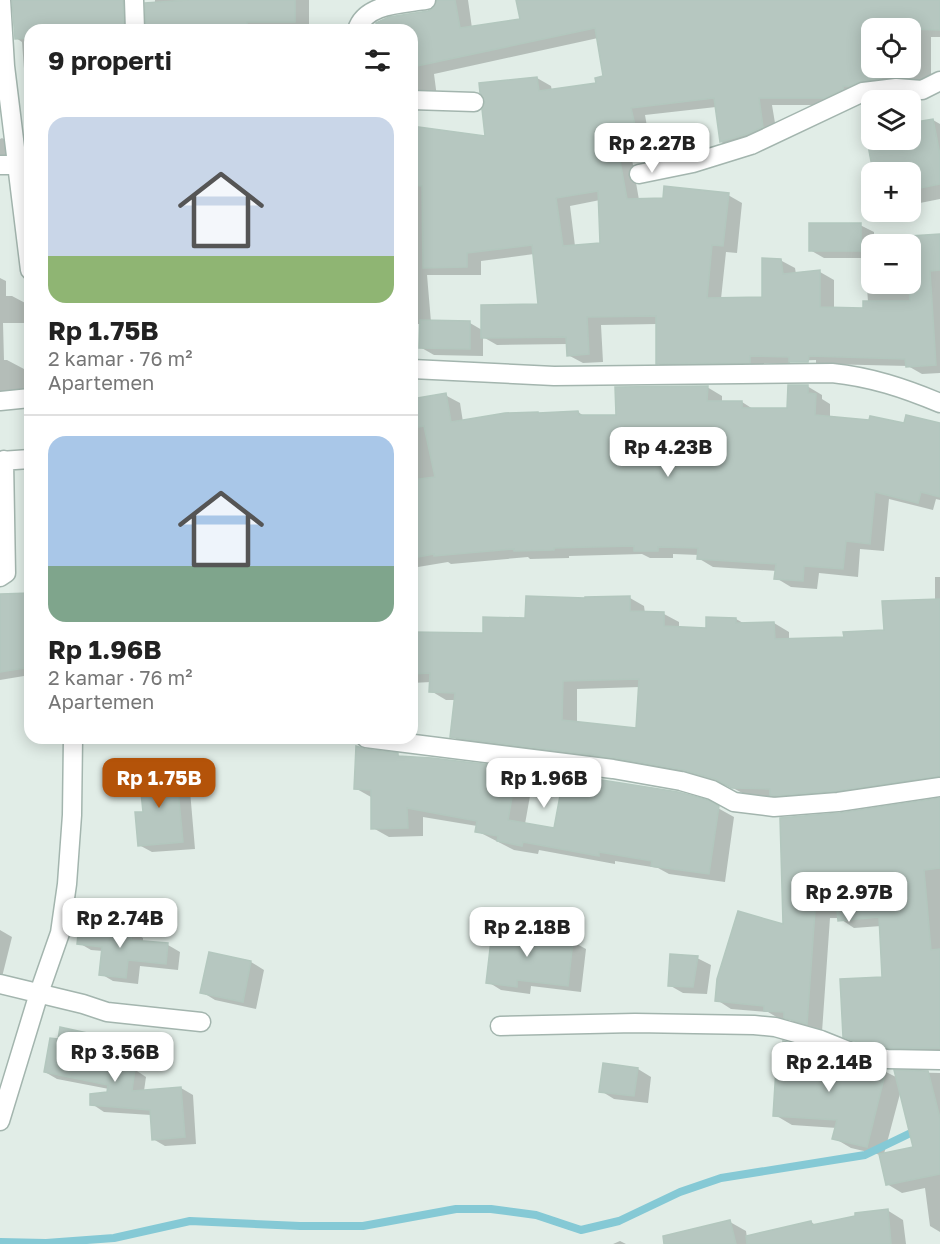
<!DOCTYPE html>
<html lang="id">
<meta charset="utf-8">
<style>
:root{--surface:#fff;--page:#f2f2f2;--text:#222;--muted:#767676;--line:#e0e0e0;--accent:#b45309}
body{margin:0;font-family:"Golos Text",sans-serif;background:var(--page);color:var(--text);height:100vh;display:flex;flex-direction:column;font-size:22px;white-space:nowrap}
*{box-sizing:border-box;margin:0}
p{font-size:20px;color:var(--muted)}
.icon{flex:none;width:33px;height:33px;fill:none;stroke:currentColor;stroke-width:2;stroke-linecap:round;stroke-linejoin:round}
.map{position:relative;flex:1;overflow:hidden}
.side{position:absolute;left:24px;top:24px;width:394px;height:720px;display:flex;flex-direction:column;background:var(--surface);border-radius:18px;box-shadow:0 3px 15px #0003}
.side>*{flex:none}
.fabs{position:absolute;left:861px;top:18px;display:grid;gap:12px}
.fabs a{display:grid;place-items:center;width:60px;height:60px;border-radius:12px;background:var(--surface);box-shadow:0 3px 15px #0003;font-size:30px}
.price{position:absolute;translate:-50% -51px;padding:0 14px;border-radius:12px;background:#fff;color:#222;font-size:20px;line-height:39px;filter:drop-shadow(0 2px 3px #0008)}
.price::after{content:'';position:absolute;left:50%;top:36px;width:18px;height:14px;margin-left:-9px;background:inherit;clip-path:polygon(0 0,100% 0,50% 100%)}
.price.selected{background:var(--accent);color:#fff}
ul{padding:0;list-style:none}
li{display:grid;align-content:center;gap:12px;height:318px;padding:0 24px}
li+li{border-top:2px solid var(--line)}
li span{display:grid;place-items:center;height:186px;border-radius:18px;color:#555}
li>.icon{margin-inline-start:auto}
span .icon{width:108px;height:108px;fill:#fffc;stroke-width:1}
li b{font-size:26px}
h2{display:flex;justify-content:space-between;align-items:center;height:72px;padding:0 24px;font-size:26px}
.map>svg:first-child{display:block}
.shadow{fill:#0003;fill-rule:evenodd}
.lines{fill:none;stroke-linecap:round;stroke-linejoin:round}
.stream{stroke:#85c9d5;stroke-width:8}
.building{fill:#b6c7c0;stroke:#b3c7be;stroke-width:1.5;fill-rule:evenodd}
.minor-casing{stroke:#a3b5ae;stroke-width:21}
.minor{stroke:#fff;stroke-width:18}
</style>
<div class="map">
<svg width="940" height="1244" viewBox="0 0 940 1244">
<rect width="100%" height="100%" fill="#e1ede7"/>
<path class="shadow" d="M14 0H141L138 30H30V124L28 122 22 42 16 38Z
M155 0H309V29L147 30 154 15Z
M438 0H468L472 28 522 20 517 0H940V37H931V84L840 105H772L777 135 736 150 721 142 716 107 645 115 649 138 629 142 639 200 728 195 742 203 737 253 726 252 721 299 764 298 780 260 795 268 796 274 820 272 834 280V309H865L868 302 865 258H824L810 250 860 225 874 232V240L940 236V373L922 374 908 366 823 364 822 369 805 370 795 364 764 363V370L671 371 657 363V324L601 325 603 362 583 363 568 355V344L497 345 483 337V356L434 355 420 347 421 324H412V128L487 138 537 78 551 86 552 91 598 84 605 78 598 38 434 74 437 97 412 100V30H379L429 12 438 6ZM872 28H910V68H872ZM600 200 601 244 575 246 570 206ZM872 244H910V284H872ZM534 254 540 306 482 330 470 323 431 322 427 275H481V261ZM816 360V363L790 364V361Z
M933 120 940 124V199L910 205V172H875L867 133 872 132V140H910Z
M2 138 18 148 0 164V139Z
M0 278 6 281V296H12L29 305V323H3L4 360H7L24 369 27 397 0 402Z
M807 386 822 395V399L830 404V418L905 425 940 426V500L936 499 933 510 889 499 884 551 860 549 858 577 819 573 817 589 791 587 776 578 777 571 713 567 698 558 699 555 673 554V558H650L642 554 569 556V558L530 559 528 557 451 564 448 562 412 568V400L445 395 460 403 463 422 578 412 584 416H617L707 387 722 396V402H742L753 409H789Z
M935 577H940V786L787 803 776 797 748 796 731 787 699 778 466 745 452 736 456 700H446L431 691V682L412 683V633L484 634 587 600 630 598 644 606 645 613 664 614 679 622V628L708 630 736 619 745 624 774 623 789 632V640L845 639 885 631 935 600ZM640 687 637 729 577 723V689Z
M30 594V675L0 680V595Z
M398 755 403 758 431 759 517 770 533 779 525 824 555 830 707 802 734 817 725 882 669 874 658 868 615 861V864L539 850 538 854 514 850 477 831V826L423 817V836L389 837 373 828 371 797 355 788Z
M176 771 189 779 195 849 152 852 139 845Z
M940 800V1056L871 1049 844 1036 884 978 881 926 854 928 839 918H830L822 1032 801 1026 790 1020 780 1019 768 1012 731 1009 717 1000 784 926 840 815Z
M495 924 524 928 537 937 573 942 586 949 581 992 531 986 530 994 501 990 488 982Z
M0 930 12 937 2 977 0 976Z
M131 931 143 938V942L168 945 180 952 178 970 140 966 138 984 113 981 101 974 103 951 91 950 79 943Z
M210 953 251 962 264 970 256 1009 215 1000 202 992Z
M697 958 711 965 707 994 683 993 669 985Z
M97 1036 109 1043 105 1065 134 1069 146 1077 144 1091 181 1088 193 1095 196 1144 165 1146 153 1139 151 1115 104 1112 92 1104 109 1094V1089L57 1079 45 1072Z
M805 1049 822 1058 821 1061 844 1063 886 1072 898 1078 896 1072 940 1073V1232L930 1226 925 1188 902 1193 887 1184 881 1155 851 1148 834 1138 837 1128 792 1125 775 1115 784 1070ZM901 1090 915 1148 884 1154Z
M638 1069 651 1077 648 1103 614 1099 601 1091Z
M887 1210 903 1220 906 1244H688L730 1222 746 1231 747 1238 811 1222 817 1226Z
M620 1241 626 1244H613Z"/>
<g class="lines">
<path class="stream" d="M0 1242 46 1243 114 1238 190 1221 300 1226H363L456 1209H491L536 1215 581 1230 619 1221 680 1192 721 1178 865 1155 919 1129"/>
</g>
<path class="building" d="M12 0H123L124 30H30V38L15 39Z
M189 0H295V22H247V30H146L145 3Z
M437 0H455L460 28 520 19 516 0H940V30L872 28V68H880L881 79 862 81 849 86H843V89L825 98H759L763 127 747 134 720 142 714 98 631 108 636 130 615 134 627 199 663 198 664 186 729 193 723 246 712 245 707 298 762 297V258L781 259 783 274 820 270V307L863 308V301H910V236L940 234V270L930 271 936 365 906 367 905 359 809 356 808 362H789V357L750 356V363L656 364V316L587 317 589 354 567 356 566 337 481 338V305L538 304 532 245 467 253V267L423 268 422 186 412 185V126L485 136 482 109 485 102 480 93 479 83 537 77 539 91 596 83 595 78 603 76 595 28 412 67V30H377L376 23 389 17 428 11 433 8ZM598 191 600 243 563 246 556 198Z
M933 119 940 155V184L910 190V172H873L867 140H910V123Z
M809 223H861V251H809Z
M420 320 470 321V349L419 348Z
M788 385H808V393L816 394 815 415 869 420 870 416 904 423 906 415 940 423V497L921 492 918 503 875 492 870 544 846 541 843 569 804 566 803 581 774 579 776 564 697 559 698 548 658 547V551H634V546L554 548V550L514 551V549L434 556V554L412 558V480L435 477 424 426 412 428V399L446 393 451 422 505 413 538 412V413L578 411 579 415H616L615 387H616L708 386 707 401H742V408H787Z
M30 593V667L0 672V594Z
M526 596 585 598V597L630 596V611L664 612V626L706 628V617L736 618V623L774 622 775 639 844 637 843 632 884 630 882 601 940 599V776L837 791 774 796 770 795V789L732 788 715 779 683 770 615 758 450 737 455 693 429 692 430 673 412 674V632L483 633V617L525 618ZM639 679 636 728 562 720 563 681Z
M356 746 365 749 398 753V756L432 758 517 768 508 820 554 828 564 774 678 792 708 800 719 806 709 874 651 866 652 861 599 852V856L523 842 522 846 497 841 498 836 475 832 477 821 407 808 408 828 371 829V790L354 789Z
M176 769 183 842 138 846 135 812H143L139 773Z
M940 798V868L924 870 931 950 940 949V1048H888L854 1041 843 1037 840 979 882 977 879 917 838 921 837 910H815L807 1024 784 1018V1012L764 1011V1006L715 1001 717 979 738 911 783 924 780 818 840 813Z
M493 923 524 926 523 934 573 940 568 986 517 980V987L486 983Z
M79 924 132 930 131 940 168 943 166 964 128 960 126 978 99 975 102 947 77 944Z
M209 952 251 961 243 1002 200 993Z
M670 954 698 956 693 987 668 986Z
M60 1027 97 1035 92 1062 135 1068 132 1091 181 1087 185 1137 152 1140 150 1110 90 1105V1094L107 1092 108 1085 44 1072 50 1038 58 1039Z
M783 1041 805 1047 804 1059 844 1061 886 1070 867 1147 832 1139 837 1120 773 1116 776 1068H782Z
M603 1063 638 1068 634 1096 599 1092Z
M894 1070 928 1071 940 1118V1174L886 1185 879 1154 913 1147Z
M888 1209 891 1244H747L746 1236 811 1221 812 1225 855 1216V1213Z
M730 1220 736 1244H664L663 1236Z"/>
<g class="lines">
<defs>
<path id="minor" d="M1 0 5 66 30 270
M134 0 135 30
M357 30C365 3 403 4 426 0
M412 100 474 102
M0 165H18
M639 174 693 163 751 145 863 92 896 88 922 90 940 81
M412 369 554 376 832 373C871 377 904 388 940 403
M0 401 30 398
M0 461 30 459
M0 577 6 573 4 460
M366 738 613 769 681 781 712 790 734 802 774 807 838 802 940 787
M0 984 83 1004 107 1012 201 1022
M500 1026 635 1023 754 1025 775 1027 821 1040 851 1052 887 1059 940 1060
M0 1121 39 993 60 933 67 884 72 815 73 738"/>
</defs>
<use href="#minor" class="minor-casing"/>
<use href="#minor" class="minor"/>
</g>
</svg>
<div class="fabs">
<a><svg class="icon" aria-label="locate" viewBox="0 0 24 24"><circle cx="12" cy="12" r="6"/><path d="M12 2v4M12 18v4M2 12h4M18 12h4"/></svg></a>
<a><svg class="icon" aria-label="layers" viewBox="0 0 24 24"><path d="M12 4l9 5-9 5-9-5zM3 14l9 5 9-5"/></svg></a>
<a>+</a>
<a>−</a>
</div>
<b class="price" style="left:652px;top:174px">Rp 2.27B</b>
<b class="price" style="left:668px;top:478px">Rp 4.23B</b>
<b class="price selected" style="left:159px;top:809px">Rp 1.75B</b>
<b class="price" style="left:544px;top:809px">Rp 1.96B</b>
<b class="price" style="left:849px;top:923px">Rp 2.97B</b>
<b class="price" style="left:120px;top:949px">Rp 2.74B</b>
<b class="price" style="left:527px;top:958px">Rp 2.18B</b>
<b class="price" style="left:115px;top:1083px">Rp 3.56B</b>
<b class="price" style="left:829px;top:1093px">Rp 2.14B</b>
<section class="side">
<h2>9 properti<svg class="icon" aria-label="filters" viewBox="0 0 24 24"><path d="M4 7h16M4 17h16"/><circle cx="9" cy="7" r="2"/><circle cx="15" cy="17" r="2"/></svg></h2>
<ul>
<li><span style="background:linear-gradient(#c9d6e8 75%,#8fb573 0)"><svg class="icon" aria-label="home" viewBox="0 0 24 24"><path d="M3 11l9-7 9 7M6 9v11h12V9"/></svg></span><div><b>Rp 1.75B</b><p>2 kamar · 76 m²</p><p>Apartemen</p></div></li>
<li><span style="background:linear-gradient(#a9c7e8 70%,#7fa58c 0)"><svg class="icon" aria-label="home" viewBox="0 0 24 24"><path d="M3 11l9-7 9 7M6 9v11h12V9"/></svg></span><div><b>Rp 1.96B</b><p>2 kamar · 76 m²</p><p>Apartemen</p></div></li>
</ul>
</section>
</div>
